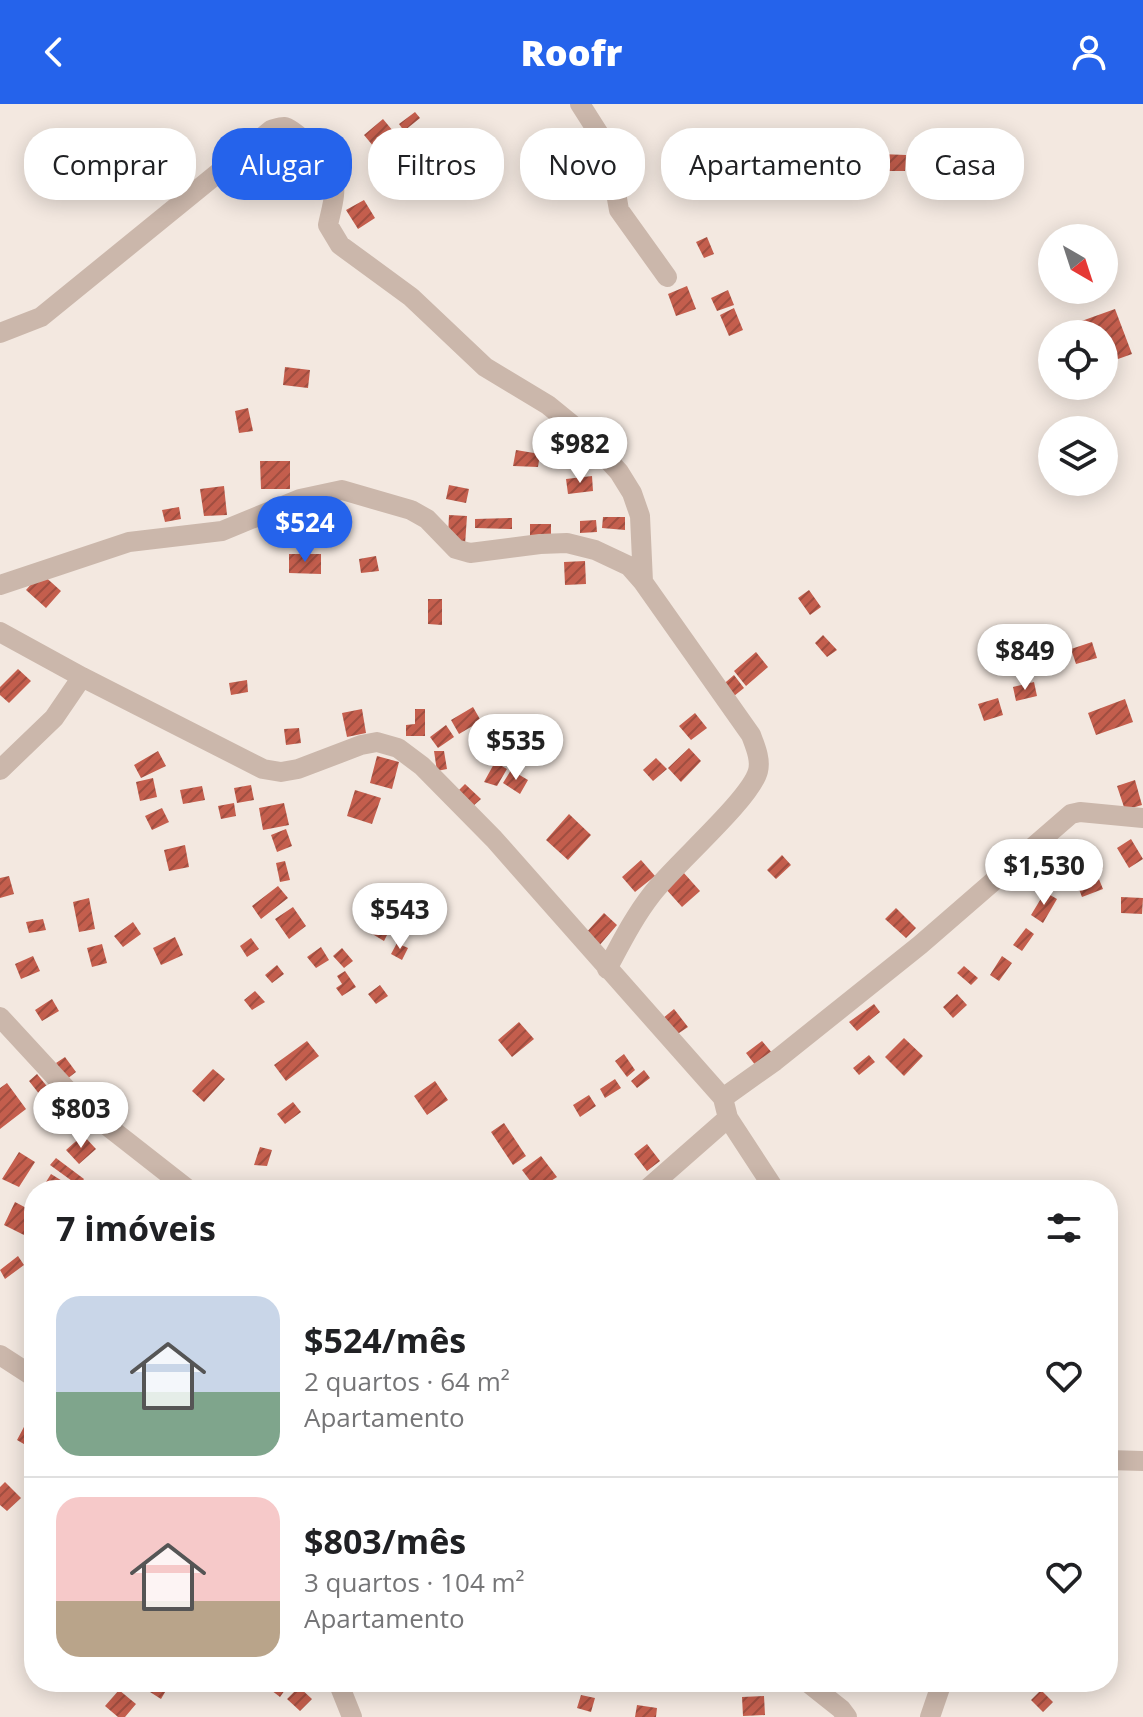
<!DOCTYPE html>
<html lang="pt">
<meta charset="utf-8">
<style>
:root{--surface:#fff;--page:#f2f2f2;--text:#202124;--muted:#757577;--line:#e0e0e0;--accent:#2563eb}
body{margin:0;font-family:"Open Sans",sans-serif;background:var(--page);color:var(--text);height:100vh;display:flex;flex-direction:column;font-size:30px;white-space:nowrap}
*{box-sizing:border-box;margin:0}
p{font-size:26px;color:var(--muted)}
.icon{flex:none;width:44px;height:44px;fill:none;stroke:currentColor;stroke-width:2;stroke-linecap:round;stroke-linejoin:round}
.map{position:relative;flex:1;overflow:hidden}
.details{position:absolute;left:24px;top:1076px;width:1094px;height:512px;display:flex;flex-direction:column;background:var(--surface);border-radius:32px;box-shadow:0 4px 20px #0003}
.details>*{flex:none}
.hud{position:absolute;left:24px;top:24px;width:1096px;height:72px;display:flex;gap:16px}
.needle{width:52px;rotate:141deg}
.fabs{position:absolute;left:1038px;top:120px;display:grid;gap:16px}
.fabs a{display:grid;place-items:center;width:80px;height:80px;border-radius:50%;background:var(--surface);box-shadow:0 4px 20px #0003;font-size:40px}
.price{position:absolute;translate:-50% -68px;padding:0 18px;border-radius:28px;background:#fff;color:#222;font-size:26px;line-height:52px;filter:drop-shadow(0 2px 4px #0008)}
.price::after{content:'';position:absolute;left:50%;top:48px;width:24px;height:18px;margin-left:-12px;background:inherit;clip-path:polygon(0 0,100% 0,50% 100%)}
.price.active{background:var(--accent);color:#fff}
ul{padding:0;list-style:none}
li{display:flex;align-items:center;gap:24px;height:200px;padding:0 32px}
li+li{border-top:2px solid var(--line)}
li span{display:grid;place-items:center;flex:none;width:224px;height:160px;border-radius:24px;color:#555}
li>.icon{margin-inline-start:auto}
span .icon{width:96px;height:96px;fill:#fffc;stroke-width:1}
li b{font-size:34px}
h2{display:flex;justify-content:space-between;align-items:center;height:96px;padding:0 32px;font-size:34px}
.chip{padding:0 28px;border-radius:32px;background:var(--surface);box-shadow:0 4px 20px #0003;font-size:28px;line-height:72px}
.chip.active{background:var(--accent);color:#fff}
header{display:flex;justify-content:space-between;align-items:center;height:104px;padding:0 32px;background:var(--accent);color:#fff;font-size:36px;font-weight:800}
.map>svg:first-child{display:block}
.building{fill:url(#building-hatch)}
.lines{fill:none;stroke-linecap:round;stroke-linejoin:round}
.minor{stroke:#cbb7ab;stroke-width:20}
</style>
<header><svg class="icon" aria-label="back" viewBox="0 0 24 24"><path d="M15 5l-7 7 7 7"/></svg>Roofr<svg class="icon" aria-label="person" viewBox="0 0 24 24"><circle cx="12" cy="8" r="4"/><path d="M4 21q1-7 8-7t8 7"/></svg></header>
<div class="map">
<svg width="1143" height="1613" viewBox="0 0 1143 1613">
<defs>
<pattern id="building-hatch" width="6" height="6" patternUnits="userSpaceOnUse" patternTransform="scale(2)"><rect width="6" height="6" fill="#c45e4d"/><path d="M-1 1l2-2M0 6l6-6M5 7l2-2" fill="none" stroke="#a04e40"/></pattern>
</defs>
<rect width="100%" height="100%" fill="#f3e8e0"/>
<path class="building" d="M415 8 420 14 404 27 399 20Z
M383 15 398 33 379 49 364 31Z
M415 27 428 42 412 55 399 39Z
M881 50 906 51 905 67H880Z
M364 96 375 114 358 125 346 106Z
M707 133 714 150 704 154 696 138Z
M687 182 696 205 676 212 668 190Z
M728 186 734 201 717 207 711 194Z
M734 204 743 226 729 232 720 211Z
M1115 205 1132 250 1104 260V230H1080L1076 219Z
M285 263 310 266 308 284 283 281Z
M248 304 253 327 239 329 235 307Z
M516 346 540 350 538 363 513 362Z
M260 357H290V385H261Z
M592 372 593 387 568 390 566 375Z
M449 381 469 385 466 399 446 395Z
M224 382 227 411 204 412 200 385Z
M179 403 181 415 165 418 162 406Z
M449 411 467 412 465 441 448 433Z
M603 413H625V426L602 424Z
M512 414V425L475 424V415Z
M596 416 597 428 580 429V417Z
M530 420H551V431L530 432Z
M289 450H321V470L289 469Z
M376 452 379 467 361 469 359 455Z
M585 457 586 480 565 481 564 458Z
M41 469 61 487 46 504 26 486Z
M809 486 821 503 810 511 798 494Z
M428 495H442V521L428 520Z
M823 531 837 546 827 553 815 539Z
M1092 538 1097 554 1076 560 1071 545Z
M756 548 768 563 746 582 734 567Z
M18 565 31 577 9 599 0 591V583Z
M734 571 744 584 729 596 719 584Z
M247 576 248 588 231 591 229 579Z
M1034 578 1037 592 1016 597 1013 583Z
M998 594 1003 611 984 617 978 600Z
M1125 595 1133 618 1096 631 1088 609Z
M473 603 481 617 459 630 451 616Z
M362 605 366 629 347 633 342 609Z
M415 605H425V632H406V621L415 620Z
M695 609 707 624 691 636 679 622Z
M446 621 454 633 438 644 430 633Z
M299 624 301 639 286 641 284 625Z
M496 628 508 644 499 653 485 636Z
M689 644 701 657 681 678 668 664Z
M158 647 166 662 141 674 134 661Z
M434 647H444L447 665 437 667Z
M377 652 399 658 392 685 370 679Z
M656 654 667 665 653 677 643 666Z
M495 658 507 665 497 682 484 678Z
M511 666 528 676 520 690 503 679Z
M153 674 157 693 140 697 136 678Z
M1135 676 1142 701 1125 706 1117 682Z
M465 680 481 695 472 703 456 689Z
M251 681 254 696 237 699 234 684Z
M202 682 205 696 183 700 180 686Z
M355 686 381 694 372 720 347 712Z
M234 699 236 712 221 715 218 702Z
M284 699 289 721 263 726 259 704Z
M162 704 169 718 152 726 145 712Z
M569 710 591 731 568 756 546 736Z
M286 725 292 742 277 748 271 731Z
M1131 735 1143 755 1129 764 1117 744Z
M185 741 189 763 169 767 164 746Z
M782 751 791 761 776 775 767 766Z
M1098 751 1103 765 1096 768 1103 785 1082 793 1070 762Z
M641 756 655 772 635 788 622 773Z
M285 757 290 776 280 778 276 759Z
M683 768 700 787 682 803 665 784Z
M9 772 14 790 0 794V774Z
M278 782 288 794 261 815 252 802Z
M1045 788 1057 795 1043 819 1031 811Z
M1121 793 1143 794 1142 810 1121 809Z
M89 794 95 825 79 828 73 798Z
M293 803 306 822 289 835 275 815Z
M896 804 916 824 906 834 885 815Z
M604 809 617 821 598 843 584 831Z
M370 813 389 827 384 837 364 825Z
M43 815 46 826 29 829 26 818Z
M133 818 141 830 123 843 114 832Z
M1026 824 1034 830 1022 847 1013 841Z
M175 833 183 851 161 861 153 844Z
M251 834 259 845 247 853 240 842Z
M397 839 408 844 402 856 391 850Z
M102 840 107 859 92 863 87 844Z
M321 843 329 856 316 864 307 853Z
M342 844 353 857 344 864 333 852Z
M33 852 40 867 21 875 15 860Z
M1002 852 1012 859 999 877 990 871Z
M277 861 284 870 272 879 265 871Z
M964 862 978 874 971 881 957 869Z
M345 867 356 883 342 892 336 884 342 880 337 872Z
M380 881 388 892 376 900 368 890Z
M255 887 265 898 252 906 244 896Z
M957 890 967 901 953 914 943 903Z
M52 895 59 907 42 917 35 906Z
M874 900 880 908 857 927 849 918Z
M674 905 688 923 676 931 662 915Z
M519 918 534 935 512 953 498 936Z
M904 934 923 952 904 972 885 953Z
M307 937 319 952 286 977 274 961Z
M762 937 773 950 756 962 746 949Z
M624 950 635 966 627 973 615 957Z
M869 951 875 958 859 971 853 964Z
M65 953 76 968 67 975 56 959Z
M213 965 225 975 204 998 192 987Z
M644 966 650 974 637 984 631 977Z
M37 970 71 1012 62 1019 29 977Z
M615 975 621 984 605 994 600 985Z
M435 977 448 996 427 1011 414 992Z
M7 979 26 1005 0 1025V984Z
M589 991 596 1002 580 1013 573 1001Z
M293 998 301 1008 285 1020 277 1010Z
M504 1019 526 1052 513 1061 491 1028Z
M83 1031 96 1045 79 1060 66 1046Z
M647 1040 660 1057 647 1067 634 1050Z
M260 1043 272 1046 267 1062 254 1061Z
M19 1048 35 1058 19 1083 2 1075Z
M541 1052 557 1073 537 1086 522 1066Z
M56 1054 84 1075 79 1082 50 1061Z
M51 1070 72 1083 70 1086H41Z
M15 1098 34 1108V1136L4 1121Z
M18 1152 24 1161 5 1175 0 1166Z
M25 1321 34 1326V1346L17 1336Z
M5 1378 21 1394 7 1407 0 1401V1383Z
M157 1578H171L161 1595 150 1588Z
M271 1578H288L290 1579 280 1593 267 1583Z
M299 1583 312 1595 300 1607 287 1595Z
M119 1586 136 1600 125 1613H118L105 1602Z
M1041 1586 1053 1598 1043 1608 1031 1596Z
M581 1591 595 1594 591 1608 577 1604Z
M764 1592 765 1611 743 1612 742 1593Z
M637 1601 657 1604 656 1613H635Z"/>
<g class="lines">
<path class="minor" d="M580 0 608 44 619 106 667 173
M0 229 41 213 271 26C275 25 280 23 284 23 295 24 328 60 332 71 338 86 331 106 328 121L340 141 411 193 485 263 548 301 586 332 619 368 632 389 640 412 643 478
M0 481 129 438 222 427 300 395 342 386 411 406 427 415 456 445 470 449 540 440 567 439 595 446 629 462 643 478 751 631C755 642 761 655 758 667 751 695 674 761 652 790 634 813 621 839 607 865
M0 528 82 573 263 665 281 668 298 665 361 641 377 638 398 644 422 662 494 735 723 994 728 1014 775 1086
M0 666 54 614 82 573
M0 913 83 1003 189 1086
M723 994 775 957 920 841 1071 710 1080 708 1143 714
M646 1086 728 1014
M0 1251 34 1273
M1108 1356 1143 1357
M338 1578 352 1613
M807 1578 841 1605 847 1613
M930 1613 942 1578"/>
</g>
</svg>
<div class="fabs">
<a><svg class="needle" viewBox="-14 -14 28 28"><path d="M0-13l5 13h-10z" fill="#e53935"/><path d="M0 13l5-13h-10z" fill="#757577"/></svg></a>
<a><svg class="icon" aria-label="locate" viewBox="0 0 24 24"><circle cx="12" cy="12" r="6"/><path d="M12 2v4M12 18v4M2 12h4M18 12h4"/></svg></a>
<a><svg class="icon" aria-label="layers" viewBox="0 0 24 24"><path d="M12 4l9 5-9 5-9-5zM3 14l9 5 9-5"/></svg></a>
</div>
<b class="price" style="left:580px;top:381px">$982</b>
<b class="price active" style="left:305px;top:460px">$524</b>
<b class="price" style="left:1025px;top:588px">$849</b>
<b class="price" style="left:516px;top:678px">$535</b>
<b class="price" style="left:1044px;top:803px">$1,530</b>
<b class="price" style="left:400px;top:847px">$543</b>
<b class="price" style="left:81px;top:1046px">$803</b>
<div class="hud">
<a class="chip">Comprar</a>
<a class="chip active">Alugar</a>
<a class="chip">Filtros</a>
<a class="chip">Novo</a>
<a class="chip">Apartamento</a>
<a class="chip">Casa</a>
</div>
<section class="details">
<h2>7 imóveis<svg class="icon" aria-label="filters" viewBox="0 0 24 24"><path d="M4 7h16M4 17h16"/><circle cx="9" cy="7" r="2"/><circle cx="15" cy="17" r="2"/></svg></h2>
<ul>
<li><span style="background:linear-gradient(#c9d6e8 60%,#7fa58c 0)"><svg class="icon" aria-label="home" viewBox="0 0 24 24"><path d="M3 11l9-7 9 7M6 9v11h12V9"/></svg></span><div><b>$524/mês</b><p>2 quartos · 64 m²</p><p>Apartamento</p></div><svg class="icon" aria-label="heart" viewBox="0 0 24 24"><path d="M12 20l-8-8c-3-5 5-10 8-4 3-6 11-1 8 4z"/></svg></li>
<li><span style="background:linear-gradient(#f6c9c9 65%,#b9a48a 0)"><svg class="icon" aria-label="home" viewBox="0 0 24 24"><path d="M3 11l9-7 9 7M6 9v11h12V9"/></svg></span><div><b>$803/mês</b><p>3 quartos · 104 m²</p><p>Apartamento</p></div><svg class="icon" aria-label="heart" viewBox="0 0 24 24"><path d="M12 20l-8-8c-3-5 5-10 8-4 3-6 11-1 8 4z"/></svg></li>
</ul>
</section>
</div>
